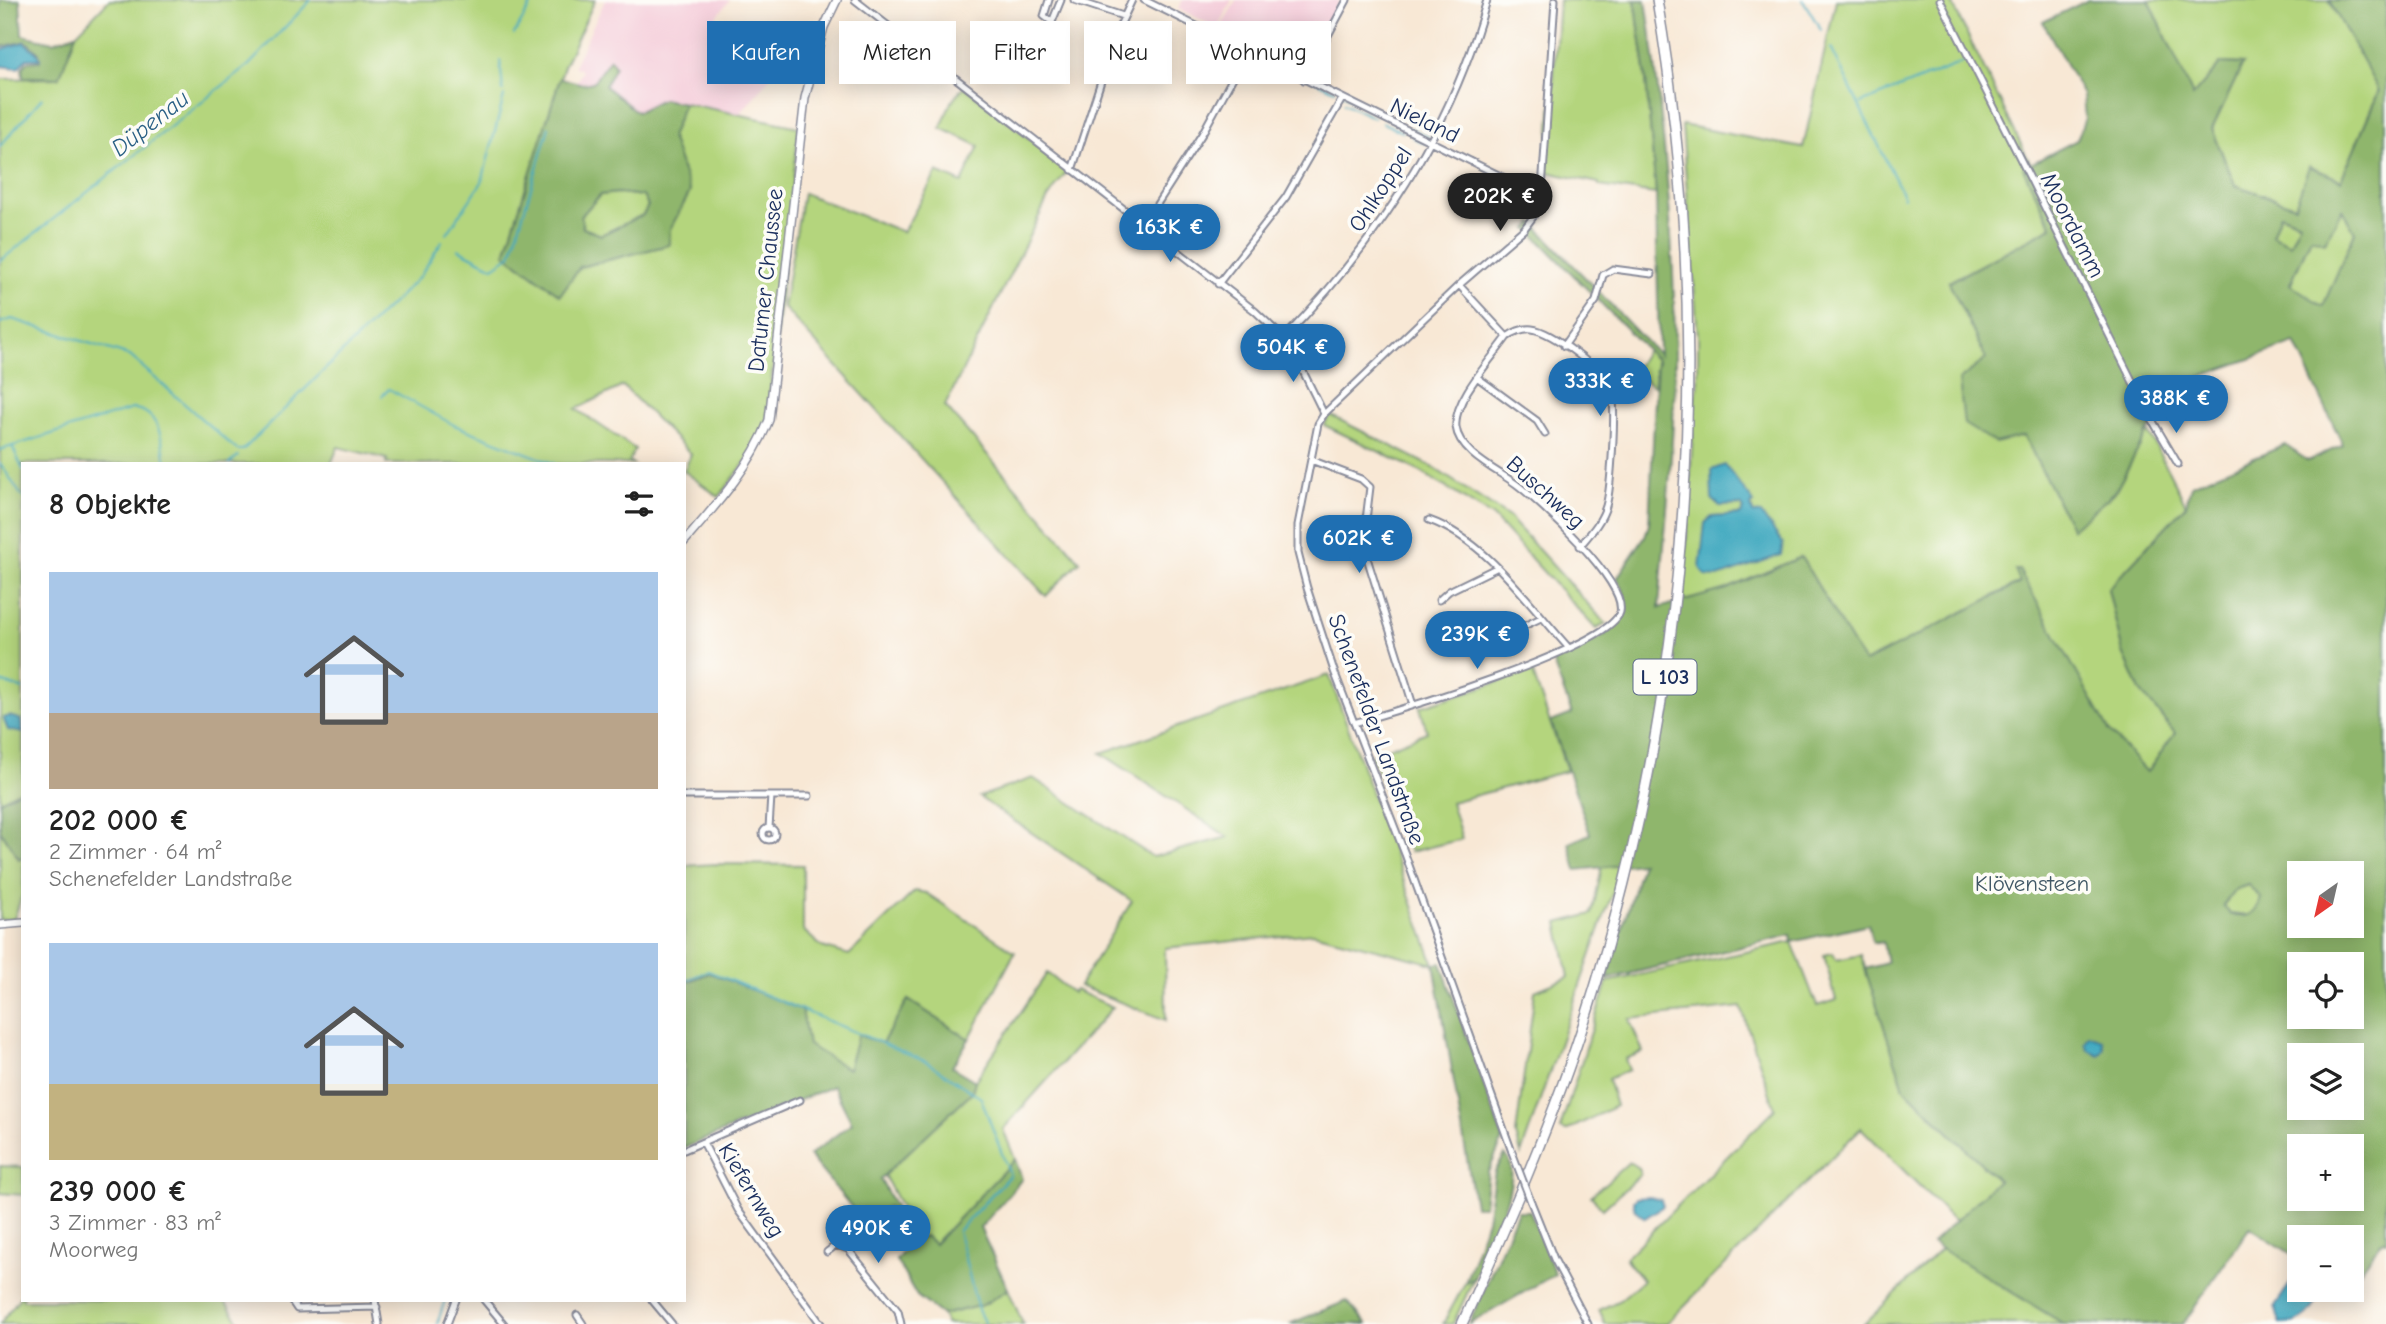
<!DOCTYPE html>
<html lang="de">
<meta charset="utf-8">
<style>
:root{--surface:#fff;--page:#f2f2f2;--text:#222;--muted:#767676;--accent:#1f6fb2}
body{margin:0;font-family:"Comic Neue",sans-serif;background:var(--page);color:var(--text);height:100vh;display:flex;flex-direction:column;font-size:26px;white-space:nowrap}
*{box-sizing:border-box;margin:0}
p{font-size:23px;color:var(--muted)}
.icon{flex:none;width:38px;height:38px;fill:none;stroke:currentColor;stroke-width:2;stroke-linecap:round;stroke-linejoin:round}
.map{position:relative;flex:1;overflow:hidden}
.side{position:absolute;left:21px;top:462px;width:665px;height:840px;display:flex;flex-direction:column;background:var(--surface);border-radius:0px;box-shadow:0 4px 18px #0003}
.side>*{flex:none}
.guide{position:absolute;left:707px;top:21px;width:665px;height:63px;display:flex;gap:14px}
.needle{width:46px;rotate:214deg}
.buttons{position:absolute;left:2287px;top:861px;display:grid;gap:14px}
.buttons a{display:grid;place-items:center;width:77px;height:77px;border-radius:0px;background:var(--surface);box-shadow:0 4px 18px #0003;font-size:35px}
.price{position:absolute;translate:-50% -60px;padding:0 16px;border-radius:24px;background:var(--accent);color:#fff;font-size:23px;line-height:46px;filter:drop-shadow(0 2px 4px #0008)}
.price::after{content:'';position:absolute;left:50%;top:42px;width:21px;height:16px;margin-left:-10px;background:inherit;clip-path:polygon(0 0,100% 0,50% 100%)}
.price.current{background:#222;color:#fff}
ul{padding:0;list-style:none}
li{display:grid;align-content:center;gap:14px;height:371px;padding:0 28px}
li span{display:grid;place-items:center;height:217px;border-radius:0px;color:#555}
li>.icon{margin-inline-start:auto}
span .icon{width:126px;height:126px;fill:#fffc;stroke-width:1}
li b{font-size:30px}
h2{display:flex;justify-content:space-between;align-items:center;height:84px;padding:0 28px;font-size:30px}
.tag{padding:0 24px;border-radius:0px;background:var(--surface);box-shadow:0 4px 18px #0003;font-size:24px;line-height:63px}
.tag.current{background:var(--accent);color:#fff}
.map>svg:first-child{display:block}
.built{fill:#f5cfdb}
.green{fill:#b4d57d;stroke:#68826e;stroke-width:2;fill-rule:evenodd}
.forest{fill:#8fb66c;stroke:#557265;stroke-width:2;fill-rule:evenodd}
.water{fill:#40a9c0;stroke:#2e6c8f;stroke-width:2}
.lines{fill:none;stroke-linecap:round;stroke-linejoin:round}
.stream{stroke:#40a9c0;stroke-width:2}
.minor-casing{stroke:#8a8c9a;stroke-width:9}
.tertiary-casing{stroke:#8a8c9a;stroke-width:10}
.primary-casing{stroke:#8a8c9a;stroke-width:12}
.minor{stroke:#fff;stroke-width:5}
.tertiary{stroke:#fff;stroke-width:7}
.primary{stroke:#fff;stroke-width:9}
.minor-bridge-casing{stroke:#8a8c9a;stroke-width:9;stroke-linecap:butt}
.minor-bridge{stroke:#fff;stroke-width:5}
.labels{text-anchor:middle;stroke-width:7;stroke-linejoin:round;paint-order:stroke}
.shield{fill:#fdfcf7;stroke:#5f6c8c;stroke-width:2}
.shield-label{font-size:21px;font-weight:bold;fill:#1b2f5e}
.street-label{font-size:23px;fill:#1b2f5e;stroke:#fdfcf7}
.park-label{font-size:23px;fill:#415866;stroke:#fdfcf7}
.water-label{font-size:24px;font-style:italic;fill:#2a6085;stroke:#fdfcf7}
</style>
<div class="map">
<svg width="2386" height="1324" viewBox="0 0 2386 1324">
<rect width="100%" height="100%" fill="#fdfcf7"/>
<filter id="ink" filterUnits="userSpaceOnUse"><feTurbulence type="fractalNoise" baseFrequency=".0143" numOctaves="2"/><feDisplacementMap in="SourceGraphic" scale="14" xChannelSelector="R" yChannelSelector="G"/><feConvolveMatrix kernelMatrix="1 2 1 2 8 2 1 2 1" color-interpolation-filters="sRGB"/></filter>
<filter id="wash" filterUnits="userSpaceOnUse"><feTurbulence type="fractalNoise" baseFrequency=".00686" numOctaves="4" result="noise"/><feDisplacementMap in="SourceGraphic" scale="28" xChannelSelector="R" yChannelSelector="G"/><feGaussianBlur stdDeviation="1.57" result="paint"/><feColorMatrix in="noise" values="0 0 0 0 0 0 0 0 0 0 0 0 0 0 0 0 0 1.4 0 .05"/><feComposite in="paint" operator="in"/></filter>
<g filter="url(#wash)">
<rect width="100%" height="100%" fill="#f8e8d5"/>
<path class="built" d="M605 0H730L714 20 780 65 739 115 694 104 637 113 604 85 614 66 610 59 593 82H577L582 71 574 66Z
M1183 0H1232L1217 28 1178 8Z
M1236 0H1340L1303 71 1220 29Z"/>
<path class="green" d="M109 0H595L564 66 505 254 580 267 669 245 670 229 690 192 671 137 684 103 799 127 767 421 756 448 719 497 684 471 691 454 623 386 576 409 635 449 629 461 633 464H386L387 459 338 447 331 464H23V789L0 801V79L59 78 76 34Z
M1559 0H1635L1645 69 1656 194 1599 186V183L1547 172Z
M1836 0H1959L1952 3 2031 165 2024 169 2052 227 1949 282 2064 514 2115 492 2148 431 2186 505 2108 589 2123 653 2140 690 2175 733 2147 773 2110 732 2021 582 1864 664 1801 557 1727 589 1683 602 1695 396 1698 387V338L1682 125 1803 148ZM1725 466 1754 503 1751 505 1753 513 1705 523 1712 517 1741 515 1744 509 1741 505 1720 506Z
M2149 0H2329L2379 90 2341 181 2295 206 2235 185 2212 129 2243 64 2221 63 2193 97Z
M964 86 1068 170 1048 198 945 406 1080 561 1046 596 783 307 803 193 903 232 937 172 962 183 979 146 941 128 951 102Z
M618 193 643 196 648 206 643 215 601 235 583 228 581 216 600 195Z
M2342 209 2355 232 2323 307 2290 285 2311 237Z
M2280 214 2300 223 2290 244 2272 235Z
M1647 350 1656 360 1654 386 1633 372Z
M1330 415 1429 465 1509 517 1606 624 1596 629 1493 517 1421 472 1324 425Z
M1532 671 1567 771 1451 802 1462 839 1410 852 1371 755 1427 732 1420 707Z
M1329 675 1434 964 1313 933 1165 948 1166 1020 1079 986 1132 901 979 797 1033 778 1153 857 1228 837 1101 753Z
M0 830 19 858 23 856V892L14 919 0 920Z
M715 864 803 865V930L822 947 849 955 915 891 926 893 1015 952 969 1039 908 1000 882 1044 848 1069 808 1045 710 973 684 983V866Z
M1622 865 1521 1154 1516 1134 1535 991 1569 977 1558 923 1592 914 1602 867Z
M2248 885 2261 898 2258 909 2249 916 2230 914 2223 905 2237 889Z
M1792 942 1817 1006 1836 1000 1824 955 1833 953 1836 960 1861 955 1904 1088 1998 1180 1956 1222 1861 1128 1666 1324H1605L1599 1310 1620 1300 1643 1280 1625 1258 1775 1109 1741 1007 1629 1019 1643 1052 1625 1059 1629 1070 1608 1079 1616 1106 1566 1131 1560 1129 1607 982Z
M1047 973 1073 993 1075 990 1113 1007 1003 1129 1015 1159 934 1244 925 1236 918 1239 884 1175 972 1092 975 1081Z
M1629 1162 1638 1168 1640 1175 1603 1209 1591 1196Z
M0 1166 23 1167V1195L0 1193Z
M1941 1249 2064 1324H1864Z
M1474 1278 1453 1324H1443L1465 1283Z
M1008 1289 1023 1324H946L942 1315 983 1305Z
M23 1293V1300H224L238 1320 245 1324H0Z"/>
<path class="forest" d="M0 0H20L22 35 53 42 76 34 59 78 23 77 22 68 27 62 40 61 39 53 26 41 0 47Z
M1635 0H1646C1664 121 1675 242 1675 364 1674 445 1665 527 1659 608L1727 589 1801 557 1864 663 2020 583 2015 570H2019L2110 732 2147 772 2175 733 2140 691 2123 653 2108 589 2186 505 2191 485 2285 445 2308 461 2343 445 2295 343 2145 396 2157 421 2148 431 2115 492 2072 529 2024 436 1995 443 1964 424 1959 380 1986 359 1949 282 2052 227 2023 168 2077 140 2085 118 2083 95 2043 22 2088 0H2149L2193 96 2221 63 2243 64 2212 129 2235 185 2295 206 2309 166 2341 180 2379 91 2329 0H2386V1241L2383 1240 2352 1282V1237H2300L2299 1259 2250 1227 2183 1324H2064L1941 1249 1932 1243 1998 1180 1904 1088 1865 969 1887 963 1883 942 1873 943 1868 924 1792 942 1791 935 1607 979 1642 863 1576 870 1569 843 1590 834 1551 722 1572 714 1552 660C1586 644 1649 627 1617 578L1645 536 1649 524 1657 360 1528 229 1533 223 1659 355 1656 194 1645 69ZM2342 209 2355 232 2323 306 2290 284 2311 237 2325 242ZM2280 214 2300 222 2290 244 2272 235ZM2300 873H2352V926H2300ZM2248 885 2261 898C2256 914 2246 920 2230 914L2223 905 2236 889ZM2300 964H2352V1017H2300ZM2300 1055H2352V1108H2300ZM2300 1146H2352V1199H2300Z
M610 59 615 66 605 86 637 112 662 99 684 103 671 137 690 192 670 229 669 245 580 267 560 295 505 254 560 78 583 84 593 82ZM618 193 643 196 648 206 643 215 601 235 583 228 581 216 600 195Z
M23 789V856L19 859 0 830V801Z
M1441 963 1503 1139 1488 1172 1484 1206H1475L1434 964Z
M710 973 802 1010 808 1045 848 1069 858 1035 882 1043 908 1000 969 1039 952 1067 975 1081 972 1092 880 1179 914 1241 925 1236 934 1244 1015 1159 1022 1179 980 1228 1008 1289 983 1305 942 1315 917 1296 896 1260 911 1243 888 1206 863 1221 809 1156 852 1123 833 1086 684 1148V983Z
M1505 1155C1528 1173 1484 1254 1474 1278L1465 1283 1487 1220 1495 1171Z
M1518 1211H1530L1555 1274 1469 1324Z
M1347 1301 1367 1324H1289Z"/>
<path class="water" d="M24 42 38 54 40 59H26L18 68 0 66V50Z
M1725 465 1754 503 1751 505 1753 513 1761 514 1783 543 1781 555 1718 577 1706 576 1700 568 1705 523 1712 517 1741 515 1744 509 1741 505 1720 506 1712 499 1711 470Z
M9 716 20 719 23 733 8 730 3 718Z
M2089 1035 2102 1040 2104 1048 2099 1055 2088 1050 2085 1043Z
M1650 1197 1661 1200 1663 1206 1645 1218 1635 1210 1633 1201 1636 1198Z
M2298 1272 2300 1290H2318C2316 1313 2303 1324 2280 1324L2275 1306Z"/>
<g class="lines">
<path class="stream" d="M1803 0 1821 30
M514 34 534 0
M1831 48 1904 197
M500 60 503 91
M1309 78 1335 90
M1339 92 1353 100
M1344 103 1374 118
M1861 103 1964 62
M1361 104 1378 113
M1388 118 1399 123
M1383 123 1403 132
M1410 128 1429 137
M1412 137 1424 143
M0 146 42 98
M447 234 482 182 504 96
M458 249 493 267 511 255 549 127
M0 261 249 65 311 0
M0 323 12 319 130 356 237 450H243L420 276 442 241
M382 396 389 389 454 425 555 464
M13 448 23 470
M0 450 132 409C159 409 163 442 166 464
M0 463 23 498
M229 464 238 456
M0 682 23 689
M684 981 708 971 927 1062 981 1098 1010 1175 958 1231 978 1310 985 1324
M437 1324 445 1300"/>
</g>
</g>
<g filter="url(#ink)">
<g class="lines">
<defs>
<path id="minor" d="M855 0 1255 311 1289 343 1324 414
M1049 0 1044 16 1052 22 1061 0
M1074 0 1123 16
M1144 0 1541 196
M1940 0 2151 418 2178 464
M1304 80 1347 0
M1072 170 1117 32 1132 0
M1143 226 1202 134 1248 50
M1218 284 1286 197 1342 99
M1507 337C1514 332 1522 328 1532 329 1551 331 1604 371 1611 389 1617 404 1611 489 1606 506 1602 521 1590 534 1580 546
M1284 338C1378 241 1451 131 1487 0
M1564 346 1596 301 1603 275 1613 269 1652 274
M1478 378 1537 421 1545 434
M1311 460 1361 479 1370 487 1363 545 1413 705
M1429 520C1486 540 1528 603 1568 647
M1439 600 1449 591 1496 568
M1458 650H1473L1541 618
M1354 723C1396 711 1610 648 1620 612 1627 582 1540 502 1516 484 1497 470 1459 453 1456 427 1453 400 1491 360 1507 337L1459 285
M684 796H809
M769 828 771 796
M763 834a6 6 0 1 1 12 0a6 6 0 1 1-12 0Z
M703 1142 738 1210 821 1324
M684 1150 800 1100
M1512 1152 1405 854 1334 671 1307 588 1298 553V525L1318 424 1324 414 1459 285 1524 229 1533 217 1542 189 1555 0
M1531 1202 1554 1259 1588 1324
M827 1252 836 1245 848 1249 898 1311 901 1324
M291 1300 297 1309 377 1307
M375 1300 379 1324
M484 1300 504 1324
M652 1300 672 1324
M577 1315 583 1324
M447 1324 456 1300"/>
<path id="tertiary" d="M684 542C717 504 750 468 769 420L805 98 824 27 837 0
M0 925 23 923"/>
<path id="primary" d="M1462 1324C1508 1223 1553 1120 1587 1013 1691 686 1715 338 1657 0"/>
</defs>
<use href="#minor" class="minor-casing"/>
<use href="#tertiary" class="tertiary-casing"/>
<use href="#primary" class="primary-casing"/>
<use href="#minor" class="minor"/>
<use href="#tertiary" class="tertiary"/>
<use href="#primary" class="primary"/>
<defs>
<path id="minor-bridge" d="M1512 1152 1531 1202"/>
</defs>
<use href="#minor-bridge" class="minor-bridge-casing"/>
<use href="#minor-bridge" class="minor-bridge"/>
</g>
</g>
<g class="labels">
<rect class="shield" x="1633.5" y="659.5" width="63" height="35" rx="5"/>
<g class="shield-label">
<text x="1665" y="684">L 103</text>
</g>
<g class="street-label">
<text transform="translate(1425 120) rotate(26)" y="8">Nieland</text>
<text transform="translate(1380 189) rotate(-57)" y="8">Ohlkoppel</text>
<text transform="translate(2073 225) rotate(63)" y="8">Moordamm</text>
<text transform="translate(765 280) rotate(-84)" y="8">Datumer Chaussee</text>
<text transform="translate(1546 492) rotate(42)" y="8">Buschweg</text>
<text transform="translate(1377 729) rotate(70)" y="8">Schenefelder Landstraße</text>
<text transform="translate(752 1190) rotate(59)" y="8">Kiefernweg</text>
</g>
<g class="park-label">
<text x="2032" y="891">Klövensteen</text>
</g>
<g class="water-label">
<text transform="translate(150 123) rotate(-38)" y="8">Düpenau</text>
</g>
</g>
</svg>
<div class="buttons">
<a><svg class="needle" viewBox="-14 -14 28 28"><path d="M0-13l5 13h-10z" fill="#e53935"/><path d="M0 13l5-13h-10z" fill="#767676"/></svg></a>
<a><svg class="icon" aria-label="locate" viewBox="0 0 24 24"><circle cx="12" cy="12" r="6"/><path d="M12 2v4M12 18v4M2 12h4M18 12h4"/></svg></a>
<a><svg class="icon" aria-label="layers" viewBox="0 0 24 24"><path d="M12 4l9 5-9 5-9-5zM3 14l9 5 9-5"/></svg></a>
<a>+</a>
<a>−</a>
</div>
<b class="price current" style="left:1500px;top:233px">202K €</b>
<b class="price" style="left:1170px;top:264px">163K €</b>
<b class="price" style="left:1293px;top:384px">504K €</b>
<b class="price" style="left:1600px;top:418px">333K €</b>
<b class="price" style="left:2176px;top:435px">388K €</b>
<b class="price" style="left:1359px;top:575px">602K €</b>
<b class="price" style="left:1477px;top:671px">239K €</b>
<b class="price" style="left:878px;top:1265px">490K €</b>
<div class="guide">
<a class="tag current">Kaufen</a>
<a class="tag">Mieten</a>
<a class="tag">Filter</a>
<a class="tag">Neu</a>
<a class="tag">Wohnung</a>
</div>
<section class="side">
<h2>8 Objekte<svg class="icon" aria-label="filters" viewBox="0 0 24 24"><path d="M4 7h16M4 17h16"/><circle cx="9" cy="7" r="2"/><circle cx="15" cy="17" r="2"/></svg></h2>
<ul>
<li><span style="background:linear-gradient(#a9c7e8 65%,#b9a48a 0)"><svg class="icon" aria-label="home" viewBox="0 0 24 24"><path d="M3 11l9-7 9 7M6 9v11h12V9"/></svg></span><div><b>202 000 €</b><p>2 Zimmer · 64 m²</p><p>Schenefelder Landstraße</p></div></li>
<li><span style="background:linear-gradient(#a9c7e8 65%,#c2b280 0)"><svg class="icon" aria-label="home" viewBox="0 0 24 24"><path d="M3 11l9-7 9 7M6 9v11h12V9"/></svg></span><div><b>239 000 €</b><p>3 Zimmer · 83 m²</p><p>Moorweg</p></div></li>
</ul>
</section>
</div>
